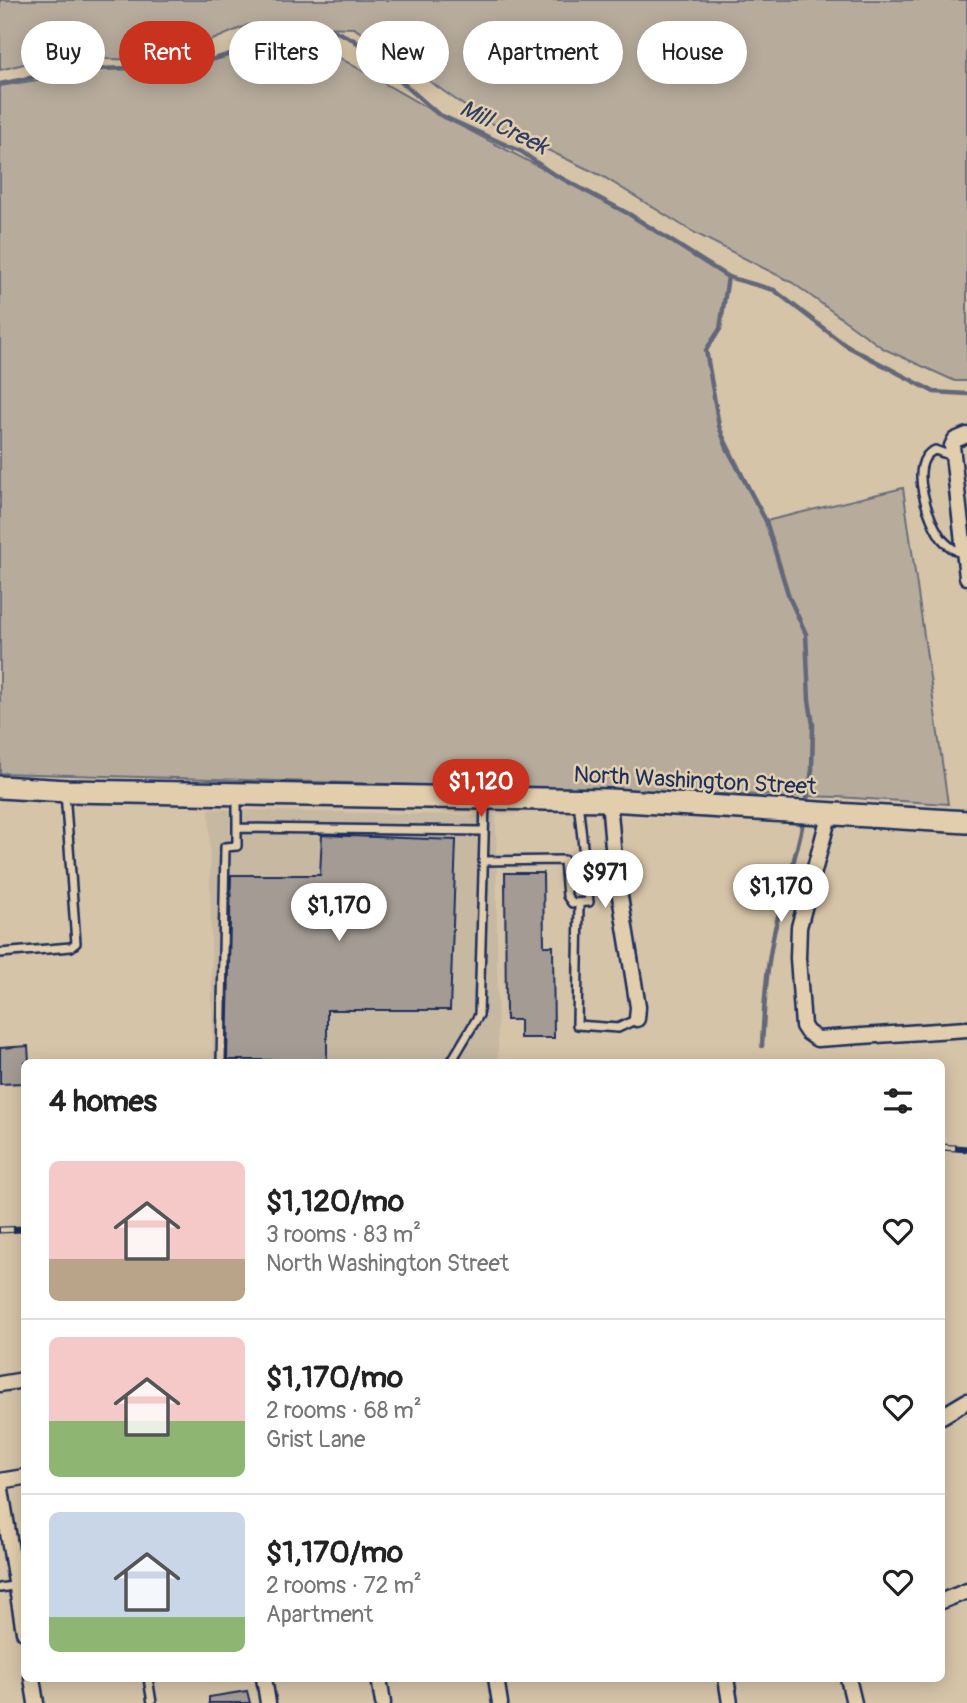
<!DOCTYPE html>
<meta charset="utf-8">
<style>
:root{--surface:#fff;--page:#f6f6f6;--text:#222;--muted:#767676;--line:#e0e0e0;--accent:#c8321e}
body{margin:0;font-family:Pangolin,sans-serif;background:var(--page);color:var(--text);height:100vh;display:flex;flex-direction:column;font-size:26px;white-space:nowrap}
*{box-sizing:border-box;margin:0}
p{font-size:23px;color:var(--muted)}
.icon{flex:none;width:38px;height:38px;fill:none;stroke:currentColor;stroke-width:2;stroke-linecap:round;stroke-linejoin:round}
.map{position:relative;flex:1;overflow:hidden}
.drawer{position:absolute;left:21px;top:1059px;width:924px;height:623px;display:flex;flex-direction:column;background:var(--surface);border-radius:10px;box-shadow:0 4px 18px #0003}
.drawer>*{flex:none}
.hud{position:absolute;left:21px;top:21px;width:926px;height:63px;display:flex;gap:14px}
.price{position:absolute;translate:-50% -60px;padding:0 16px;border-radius:24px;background:#fff;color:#222;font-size:23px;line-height:46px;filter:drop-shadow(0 2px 4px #0008)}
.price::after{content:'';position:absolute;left:50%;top:42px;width:21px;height:16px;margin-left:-10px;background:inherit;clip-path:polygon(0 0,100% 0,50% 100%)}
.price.on{background:var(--accent);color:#fff}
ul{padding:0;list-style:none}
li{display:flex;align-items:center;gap:21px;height:175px;padding:0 28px}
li+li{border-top:2px solid var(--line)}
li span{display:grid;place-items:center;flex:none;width:196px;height:140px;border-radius:10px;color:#555}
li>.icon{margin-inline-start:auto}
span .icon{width:84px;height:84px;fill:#fffc;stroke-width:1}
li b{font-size:30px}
h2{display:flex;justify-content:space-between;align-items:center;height:84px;padding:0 28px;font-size:30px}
.chip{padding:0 24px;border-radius:32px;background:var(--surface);box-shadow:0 4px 18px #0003;font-size:24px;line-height:63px}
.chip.on{background:var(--accent);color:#fff}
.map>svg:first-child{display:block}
.built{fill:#c7b8a2}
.green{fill:#b7ac9c;stroke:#696e7d;stroke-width:2}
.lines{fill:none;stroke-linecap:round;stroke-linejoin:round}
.stream{stroke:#62677a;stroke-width:4.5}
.building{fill:#a49c94;stroke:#1b2f5e;stroke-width:2}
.lane-casing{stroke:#1b2f5e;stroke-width:12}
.street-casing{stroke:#1b2f5e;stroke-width:19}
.secondary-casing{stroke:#1b2f5e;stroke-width:26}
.lane{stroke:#e2cead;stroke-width:7}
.street{stroke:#e2cead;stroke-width:14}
.secondary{stroke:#e2cead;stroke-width:21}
.rail-casing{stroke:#1b2f5e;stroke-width:7}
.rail{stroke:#e2cead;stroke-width:4.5;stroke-dasharray:13;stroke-linecap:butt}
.labels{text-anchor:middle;stroke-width:5;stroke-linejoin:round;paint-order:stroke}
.street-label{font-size:23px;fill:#1b2f5e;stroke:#e2cead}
.water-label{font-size:24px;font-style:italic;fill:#2d3d65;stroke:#e2cead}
</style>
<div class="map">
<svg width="967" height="1703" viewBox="0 0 967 1703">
<rect width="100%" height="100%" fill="#d6c4a8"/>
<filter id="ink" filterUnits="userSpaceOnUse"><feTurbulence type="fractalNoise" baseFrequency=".0143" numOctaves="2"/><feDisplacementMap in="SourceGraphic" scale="14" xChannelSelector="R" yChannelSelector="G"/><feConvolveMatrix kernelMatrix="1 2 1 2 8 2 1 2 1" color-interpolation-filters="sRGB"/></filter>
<g filter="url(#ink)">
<path class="built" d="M209 809 496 816 498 1062H213Z"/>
<path class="green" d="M0 0H967V381H955L884 349 793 283 693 232 602 176 483 119 354 28 248 25 165 60 48 58 0 70Z
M298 34 438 114 629 214 728 277 720 329 707 350 719 426 766 521 903 488 948 804 837 797 0 773V86L105 69 169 67 214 59Z"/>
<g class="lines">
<path class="stream" d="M0 84 39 76 96 69 169 67 214 59 298 34 331 29 354 40 438 114 522 152 550 172 629 214 728 277 774 290 845 345 934 392 967 394
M728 277 720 329 706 350 719 426 727 448 766 521 789 597 806 634 809 700 813 725 812 770 806 805
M762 1046C764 1008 766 970 774 933 783 894 797 856 804 817"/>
</g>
<path class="building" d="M322 835 456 840 450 1010H327V1060H227L231 875H320Z
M505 873H543L544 946H553L554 1038H520V1020H506Z
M28 1046 29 1062H24V1083L0 1084V1048Z
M247 1691 250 1703H209V1697Z"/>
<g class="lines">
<defs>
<path id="lane" d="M952 456 935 450C906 461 929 522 942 539 948 546 955 551 964 554
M237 828 484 831
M483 861 564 860 567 896 572 903 589 902 578 801
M587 886 617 882
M579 903 577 1025 618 1028 637 1019
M0 953 71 947 76 943 65 792
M221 1062 225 847 237 846V795
M451 1062 479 1015 485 802
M0 1588 24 1584
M148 1678 152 1703"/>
<path id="street" d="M967 435 955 440 952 446 967 577
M609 800 614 859 638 1007 637 1019
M830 812 799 927 798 958 803 1026 807 1032 817 1039 967 1029
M0 1384 24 1380
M942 1416 967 1401
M0 1481 24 1477
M0 1483 24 1632
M942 1601 967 1591
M32 1678 36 1703
M264 1678 268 1703
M379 1678 383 1703
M496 1678 500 1703
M726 1678 730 1703
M848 1678 854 1703"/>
<path id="secondary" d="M0 787 67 791 609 800 967 822"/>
</defs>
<use href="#lane" class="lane-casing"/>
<use href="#street" class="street-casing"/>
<use href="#secondary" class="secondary-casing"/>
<use href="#lane" class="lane"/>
<use href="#street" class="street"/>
<use href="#secondary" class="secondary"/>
<defs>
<path id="rail" d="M942 1147 967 1149
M0 1230 24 1229"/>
</defs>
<use href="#rail" class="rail-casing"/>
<use href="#rail" class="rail"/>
</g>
</g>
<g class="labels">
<g class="street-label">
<text transform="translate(695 780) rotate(3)" y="8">North Washington Street</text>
</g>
<g class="water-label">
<text transform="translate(504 127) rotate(26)" y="8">Mill Creek</text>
</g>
</g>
</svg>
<b class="price on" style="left:481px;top:819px">$1,120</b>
<b class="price" style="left:605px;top:910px">$971</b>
<b class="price" style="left:781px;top:924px">$1,170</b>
<b class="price" style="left:339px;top:943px">$1,170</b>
<div class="hud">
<a class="chip">Buy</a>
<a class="chip on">Rent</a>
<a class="chip">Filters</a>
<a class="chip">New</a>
<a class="chip">Apartment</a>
<a class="chip">House</a>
</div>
<section class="drawer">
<h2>4 homes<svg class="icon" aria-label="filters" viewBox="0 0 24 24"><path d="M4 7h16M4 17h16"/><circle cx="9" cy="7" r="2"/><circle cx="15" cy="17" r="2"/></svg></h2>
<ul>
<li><span style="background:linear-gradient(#f6c9c9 70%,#b9a48a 0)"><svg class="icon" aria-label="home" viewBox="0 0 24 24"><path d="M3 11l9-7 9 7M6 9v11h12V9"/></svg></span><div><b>$1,120/mo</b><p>3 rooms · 83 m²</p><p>North Washington Street</p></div><svg class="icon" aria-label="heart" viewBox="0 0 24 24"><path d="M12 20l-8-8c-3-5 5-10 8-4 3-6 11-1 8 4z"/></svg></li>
<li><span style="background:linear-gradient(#f6c9c9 60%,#8fb573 0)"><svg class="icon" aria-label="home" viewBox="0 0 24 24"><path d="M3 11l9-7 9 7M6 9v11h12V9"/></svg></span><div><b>$1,170/mo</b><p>2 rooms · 68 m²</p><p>Grist Lane</p></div><svg class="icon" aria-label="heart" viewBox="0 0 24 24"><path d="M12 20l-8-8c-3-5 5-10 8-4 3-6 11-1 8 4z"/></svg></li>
<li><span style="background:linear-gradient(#c9d6e8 75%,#8fb573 0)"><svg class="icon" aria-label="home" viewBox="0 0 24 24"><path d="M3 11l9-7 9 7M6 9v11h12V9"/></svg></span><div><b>$1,170/mo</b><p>2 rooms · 72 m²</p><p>Apartment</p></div><svg class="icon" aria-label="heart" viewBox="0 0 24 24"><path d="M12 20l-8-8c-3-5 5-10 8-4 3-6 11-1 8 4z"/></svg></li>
</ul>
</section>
</div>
